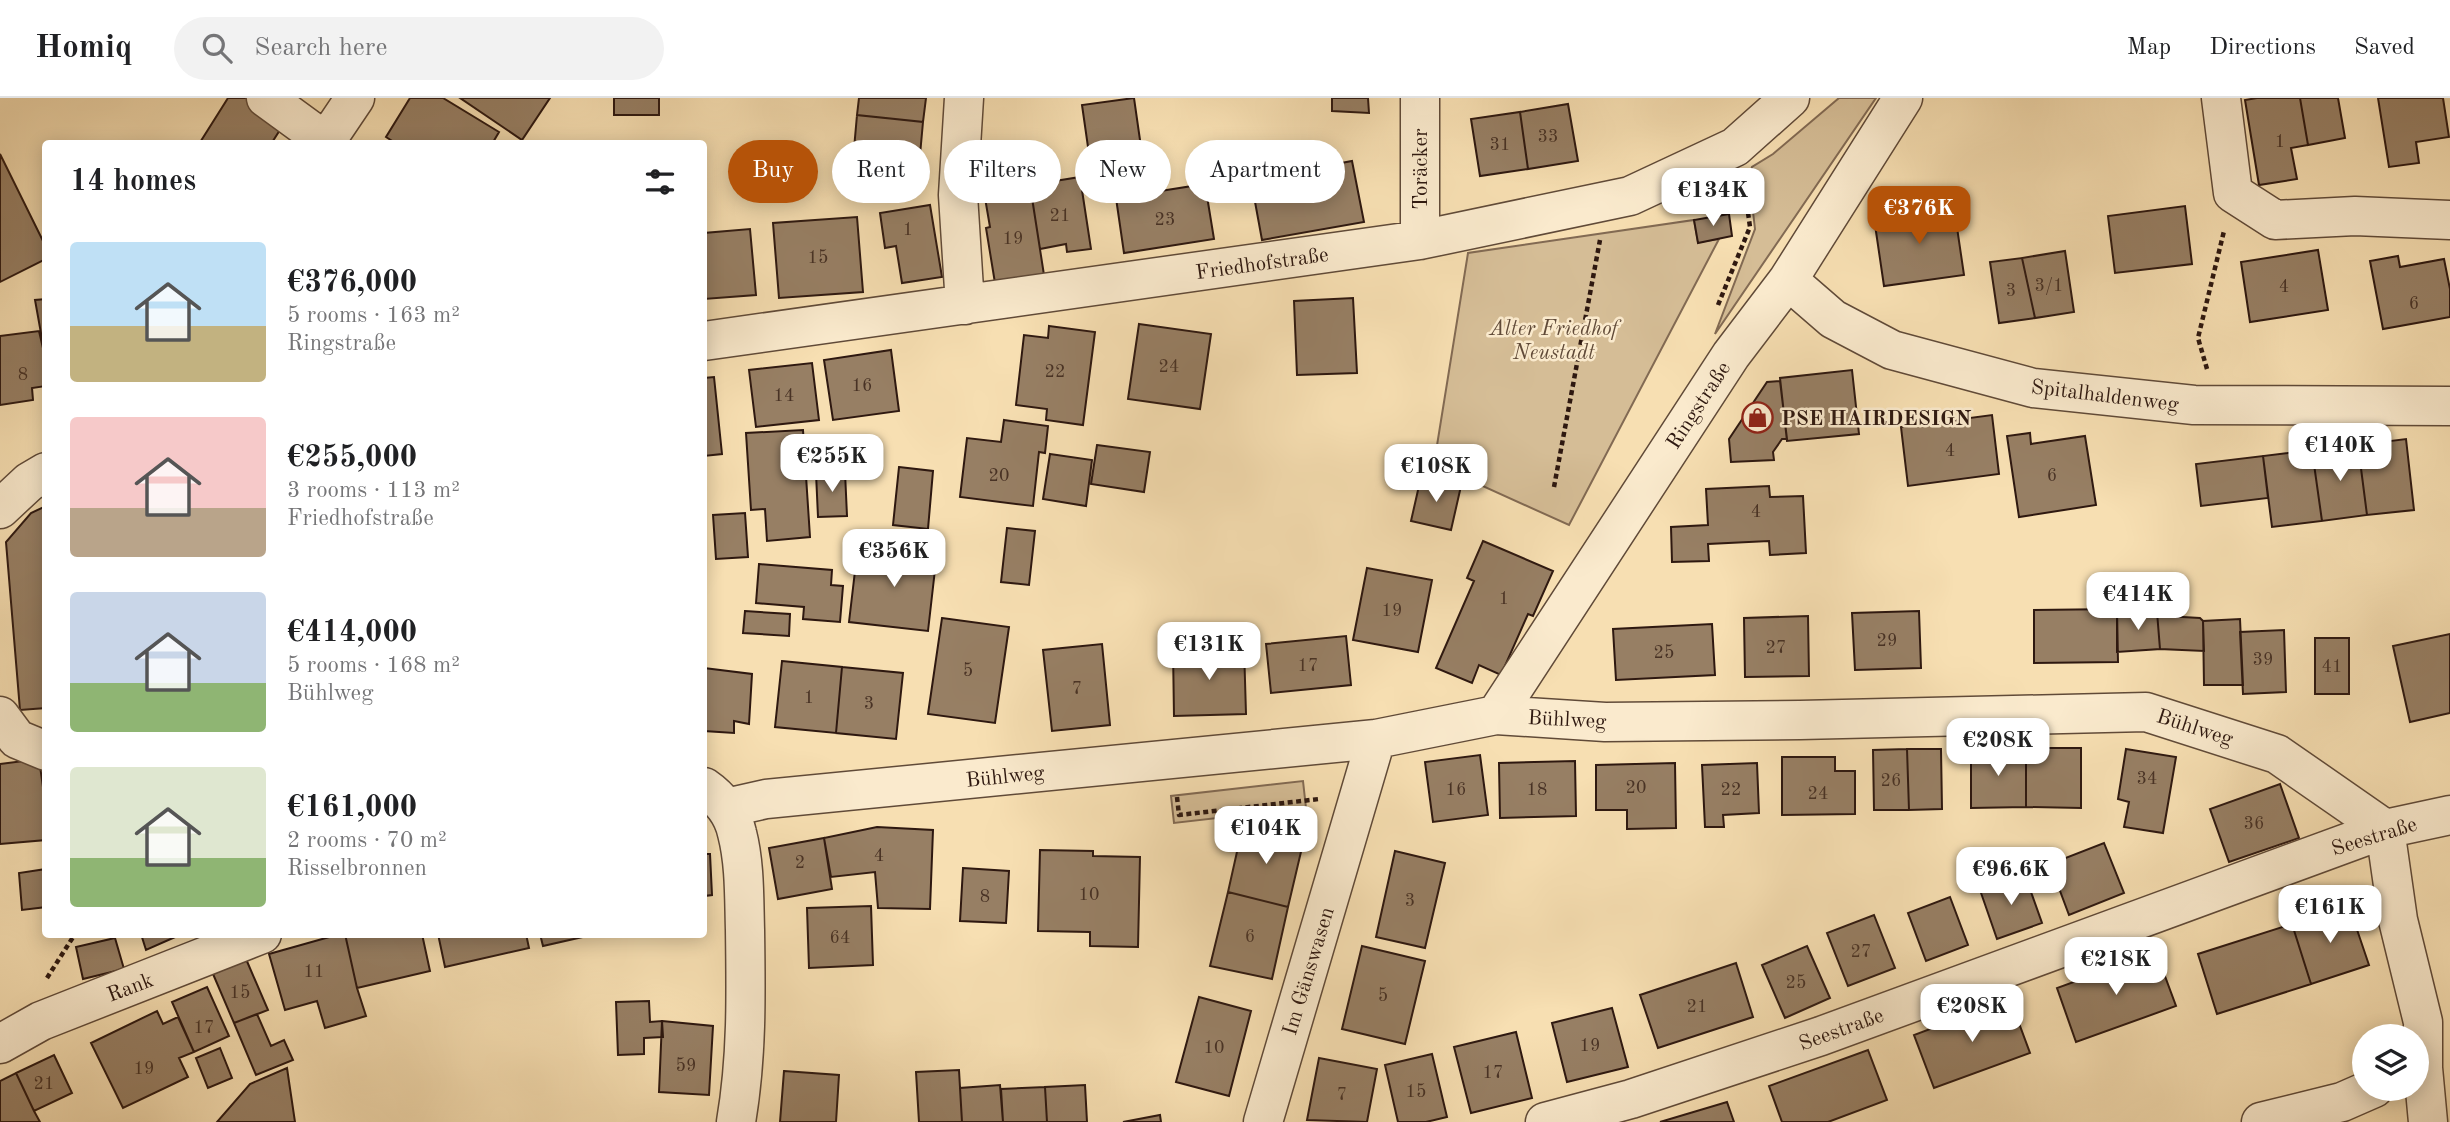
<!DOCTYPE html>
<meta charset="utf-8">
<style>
:root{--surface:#fff;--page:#f2f2f2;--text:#202124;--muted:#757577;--line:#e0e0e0;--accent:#b45309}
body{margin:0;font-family:"Old Standard TT",serif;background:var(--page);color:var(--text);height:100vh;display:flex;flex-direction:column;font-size:26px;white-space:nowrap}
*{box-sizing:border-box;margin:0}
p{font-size:23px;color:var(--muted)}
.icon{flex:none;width:38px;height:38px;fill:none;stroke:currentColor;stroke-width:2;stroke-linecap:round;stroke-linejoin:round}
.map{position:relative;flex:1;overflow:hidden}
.panel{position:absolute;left:42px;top:42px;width:665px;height:798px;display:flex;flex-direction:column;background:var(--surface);border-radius:7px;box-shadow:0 4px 18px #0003}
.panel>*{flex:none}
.guide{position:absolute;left:728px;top:42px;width:665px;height:63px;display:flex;gap:14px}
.fabs{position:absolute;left:2352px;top:926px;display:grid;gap:14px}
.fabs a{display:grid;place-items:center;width:77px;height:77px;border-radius:50%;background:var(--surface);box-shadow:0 4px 18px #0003;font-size:35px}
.price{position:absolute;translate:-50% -60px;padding:0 16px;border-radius:14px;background:#fff;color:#222;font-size:23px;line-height:46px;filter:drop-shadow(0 2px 4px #0008)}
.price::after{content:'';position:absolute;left:50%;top:42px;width:21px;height:16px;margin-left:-10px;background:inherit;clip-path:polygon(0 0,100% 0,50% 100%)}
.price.active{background:var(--accent);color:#fff}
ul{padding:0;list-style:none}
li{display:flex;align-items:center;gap:21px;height:175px;padding:0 28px}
li span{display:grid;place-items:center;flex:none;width:196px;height:140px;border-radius:7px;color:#555}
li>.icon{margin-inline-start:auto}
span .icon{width:84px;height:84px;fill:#fffc;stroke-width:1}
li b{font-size:30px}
h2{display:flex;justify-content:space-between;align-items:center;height:84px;padding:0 28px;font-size:30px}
.tag{padding:0 24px;border-radius:32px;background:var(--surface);box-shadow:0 4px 18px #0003;font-size:24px;line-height:63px}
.tag.active{background:var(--accent);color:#fff}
header{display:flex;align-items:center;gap:42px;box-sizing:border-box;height:98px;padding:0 35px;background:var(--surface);border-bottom:2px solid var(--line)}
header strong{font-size:33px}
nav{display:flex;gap:38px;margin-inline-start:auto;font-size:24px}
.search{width:490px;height:63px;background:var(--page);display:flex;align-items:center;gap:18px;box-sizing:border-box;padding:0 24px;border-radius:38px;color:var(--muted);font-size:26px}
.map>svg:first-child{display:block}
.green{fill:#d5bd96;stroke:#826a53;stroke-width:2}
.building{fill:#977f64;stroke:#2e1810;stroke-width:2}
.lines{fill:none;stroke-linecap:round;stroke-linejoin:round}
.minor-casing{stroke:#604a38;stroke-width:41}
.path{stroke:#2e1810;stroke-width:4.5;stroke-dasharray:5 3.5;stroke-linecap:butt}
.minor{stroke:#faeacd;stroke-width:38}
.labels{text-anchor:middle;stroke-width:5;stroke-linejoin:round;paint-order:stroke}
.number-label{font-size:18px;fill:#483225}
.street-label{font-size:21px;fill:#2e1810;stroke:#faeacd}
.park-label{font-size:21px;font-style:italic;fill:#604a38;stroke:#faeacd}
.poi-label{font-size:21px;font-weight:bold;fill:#2e1810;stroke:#faeacd;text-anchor:start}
</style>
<header>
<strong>Homiq</strong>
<div class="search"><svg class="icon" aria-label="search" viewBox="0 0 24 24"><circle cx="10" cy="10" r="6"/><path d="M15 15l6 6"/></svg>Search here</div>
<nav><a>Map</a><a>Directions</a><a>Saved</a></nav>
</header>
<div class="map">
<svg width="2450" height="1024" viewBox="0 0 2450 1024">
<rect width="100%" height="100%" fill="#f7dfb2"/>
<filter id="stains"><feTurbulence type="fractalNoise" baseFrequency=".00286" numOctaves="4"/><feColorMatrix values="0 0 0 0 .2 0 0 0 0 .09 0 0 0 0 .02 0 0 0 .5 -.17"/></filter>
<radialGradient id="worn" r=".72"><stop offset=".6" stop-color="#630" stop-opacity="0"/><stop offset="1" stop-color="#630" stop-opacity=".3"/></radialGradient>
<path class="green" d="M1839 0H1876L1715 236 1755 131 1749 79 1752 69 1773 56Z
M1694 122 1698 144 1719 141 1569 427 1434 366 1468 155Z
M1303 683 1306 710 1174 725 1171 698Z"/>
<path class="building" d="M228 0H247L285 24 271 46H199Z
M410 0H443L499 34 492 46H397L386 39Z
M460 0H550L522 42Z
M614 0H659V17H614Z
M859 0H926L923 24 857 17Z
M1134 0 1146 84 1094 91 1082 7Z
M1332 0H1368L1369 15 1332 13Z
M2257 0H2300L2308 47 2291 50 2297 81 2259 87 2245 2Z
M2300 0H2338L2345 40 2308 47Z
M2378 0H2443L2449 39 2416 44 2419 65 2389 69Z
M1568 6 1578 63 1528 71 1520 14Z
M1520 14 1528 71 1480 78 1471 21Z
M857 17 923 24 920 57 854 51Z
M0 56 46 149V161L0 184Z
M1352 63 1364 124 1262 142 1251 82Z
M1080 79 1091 151 1067 154 1066 146 1040 151 1030 87Z
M1205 86 1214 141 1124 155 1116 100Z
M1030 87 1044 177 995 185 986 130 990 129 984 94Z
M930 107 942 179 902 185 896 148 885 150 880 115Z
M2185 108 2192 166 2115 175 2108 118Z
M1954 109 1964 177 1884 188 1874 120Z
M1729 116 1732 138 1698 145 1694 122Z
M857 119 863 194 779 200 773 125Z
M750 131 756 197 704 201V135Z
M2318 152 2328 212 2250 224 2241 164Z
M2065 153 2074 214 2035 220 2022 160Z
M2398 158 2400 169 2444 161 2450 191V219L2383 231 2370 163Z
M2022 160 2035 220 1999 225 1990 164Z
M1353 200 1357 275 1297 277 1294 203Z
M46 201V263L35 202Z
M1139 226 1211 236 1200 311 1128 301Z
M1049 228 1095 234 1083 327 1046 322 1047 311 1016 307 1024 237 1048 240Z
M39 233 46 263V288L32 290 33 302 0 307V238Z
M891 252 899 313 833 322 824 262Z
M812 265 819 322 756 329 749 272Z
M1852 272 1859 336 1787 343 1780 280Z
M714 279 722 356 704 358V280Z
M1780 283 1787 341H1782L1773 354 1774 362 1731 364 1729 341 1767 284Z
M1992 317 1999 376 1908 388 1901 329Z
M1004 322 1048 328 1045 355 1039 354 1033 408 960 399 967 340 1001 344Z
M803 332 810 439 767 443 765 411 751 412 746 335Z
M2030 335 2031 346 2085 338 2096 407 2019 419 2007 338Z
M2406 341 2414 412 2367 417 2358 347Z
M1097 347 1150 354 1144 394 1091 386Z
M2358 347 2367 417 2322 423 2312 352Z
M2312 352 2322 423 2272 429 2263 358Z
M1050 356 1092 362 1086 408 1043 401Z
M2263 358 2268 400 2201 408 2196 366Z
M899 369 933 373 928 431 893 427Z
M845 374 847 418 818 419 816 375Z
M1421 379 1461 388 1451 432 1411 423Z
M1769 388 1770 399 1803 398 1806 455 1770 457 1769 443 1708 446 1709 463 1672 464 1671 429 1708 427 1706 391Z
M46 408V610L20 612 6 444 31 415Z
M745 415 748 459 716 461 713 417Z
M1007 430 1035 433 1029 487 1001 484Z
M1483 443 1553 473 1533 518 1528 516 1501 577 1479 567 1472 585 1436 570 1474 483 1467 480Z
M892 449 937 454 928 533 849 524 857 456 891 460Z
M759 466 832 472 831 487 843 488 840 524 803 521 804 509 756 505Z
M1367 470 1432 482 1418 554 1353 542Z
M2117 511 2118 564 2034 565V512Z
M745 513 790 516 789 538 743 535Z
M1919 513 1921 570 1855 572 1852 515Z
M2157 514 2160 551 2117 554V517Z
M2157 514 2165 518 2200 520 2203 523 2204 553 2160 551Z
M1808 518 1809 578 1745 579 1744 520Z
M942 520 1009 529 995 625 928 616Z
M2240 521 2243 587H2204L2203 523Z
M1712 526 1715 577 1616 582 1613 531Z
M2284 532 2286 594 2243 596 2240 534Z
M2450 536V615L2410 624 2393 548Z
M1346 538 1351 587 1271 595 1266 546Z
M2315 540H2349V596H2315Z
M1102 546 1110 627 1052 633 1043 552Z
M1244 549 1246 616 1174 618 1173 551Z
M782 563 842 569 836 635 775 629Z
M842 569 903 575 896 641 836 635Z
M704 570 752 576 749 626 734 623V635L704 633Z
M1971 650H2026V709L1971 710Z
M2026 650H2081V710L2026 709Z
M1907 651H1941L1942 711 1909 712Z
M1907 651 1909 712H1874L1873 652Z
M2126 651 2176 659 2163 735 2124 729 2129 704 2118 701Z
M1480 657 1488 717 1433 724 1425 664Z
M1782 659H1835V673H1855V716L1782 717Z
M39 661 46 710V742L0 746V666Z
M1575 663 1576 718 1500 720 1499 665Z
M1675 665 1676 730 1627 731V712H1596V667Z
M1757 665 1759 715 1723 717 1724 729H1705L1702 667Z
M2280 686 2299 740 2229 764 2210 711Z
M1243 727 1304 741 1288 809 1228 794Z
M877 729 933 732 930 811 878 810 875 774 831 779 824 740Z
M824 740 832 791 778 801 769 750Z
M2104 745 2124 795 2069 817 2050 766Z
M1040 752 1093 753V758L1140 759 1138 849 1090 848V834L1038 833Z
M1395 753 1445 765 1425 850 1376 839Z
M704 756H710L712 797 704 798Z
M963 770 1009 773 1006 825 960 823Z
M46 771V809L22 812 19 775Z
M2025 777 2042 825 1997 841 1980 792Z
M1228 794 1288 809 1272 881 1210 868Z
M1950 799 1968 847 1926 863 1908 815Z
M871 808 873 867 809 870 807 810Z
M2349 808 2369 867 2311 886 2292 826Z
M1874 817 1895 870 1848 888 1827 835Z
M2292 826 2311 886 2217 916 2198 856Z
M141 836H182L146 852Z
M340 836H345L357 890 366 918 325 930 317 903 285 912 269 856Z
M345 836H422L430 873 357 890Z
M438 836H526L529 850 445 869Z
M540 836H586L587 838 543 848Z
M115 840 124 871 83 881 76 849Z
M1362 848 1425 863 1405 946 1342 931Z
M1807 848 1830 900 1785 920 1762 867Z
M2156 854 2176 908 2076 944 2057 890Z
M246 861 268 912 234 925 213 876Z
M1736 865 1753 919 1658 950 1640 897Z
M207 889 229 938 194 954 172 904Z
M1199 899 1251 913 1229 998 1176 984Z
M2010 901 2030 955 1934 990 1914 937Z
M649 903 650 924 662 923 663 939 644 940V956L618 957 616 904Z
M1612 910 1628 969 1567 984 1552 925Z
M157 913 163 926 178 919 194 954 179 960 188 979 123 1010 91 945Z
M257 916 271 948 284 942 293 962 256 977 234 925Z
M662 923 713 928 709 997 659 994Z
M1516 934 1532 1000 1471 1015 1454 949Z
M220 950 232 980 208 990 196 960Z
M1868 952 1887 1002 1828 1024H1782L1769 988Z
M1432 956 1447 1019 1426 1024H1398L1385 967Z
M54 957 72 995 34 1013 16 975Z
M1319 960 1377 971 1367 1024 1307 1022Z
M287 970 295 1024H217L250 986Z
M959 972 962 1024H919L916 974Z
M784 973 839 977 836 1024H780Z
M16 975 34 1013 40 1024H0V983Z
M1000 987 1003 1024H962L960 990Z
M1085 987 1087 1024H1047L1045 989Z
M1045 989 1047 1024H1003L1001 991Z
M1727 1004 1734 1024H1660Z
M1160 1017 1161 1024H1123Z"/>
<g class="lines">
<defs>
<path id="minor" d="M266 0 325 43
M964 0 958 97 965 207
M1420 0V142
M2221 0 2233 95 2275 122 2355 118 2450 122
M324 46 355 0
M1788 182 1833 221 1892 252 2033 290 2194 307 2450 308
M704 243 1420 142 1630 98 1735 49 1790 0
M0 411 29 384 46 374
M1496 617 1731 257 1788 182 1903 0
M0 618 17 641 46 653
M704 689C720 700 733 716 737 735 745 766 744 800 745 832 746 896 747 960 736 1024
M726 710 766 701 1376 641 1496 617 1605 624 1800 622 2146 614 2277 656 2385 731
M2385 731 2398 822 2423 924V970L2428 1024
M0 946 41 923 262 836
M1263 1024 1376 641
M1545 1024 1631 1001 1821 938 2385 731 2450 717
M2261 1024 2342 1004 2374 990"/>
</defs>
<use href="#minor" class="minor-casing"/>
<path class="path" d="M1718 207 1750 129 1744 86
M2207 271 2198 240 2224 133
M1554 389 1600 142
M1177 699 1179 717 1319 701
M47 880 75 836"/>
<use href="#minor" class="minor"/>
</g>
<defs>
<symbol id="shop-ring" viewBox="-11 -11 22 22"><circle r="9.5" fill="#faeacd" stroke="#8f2418" stroke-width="1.5"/><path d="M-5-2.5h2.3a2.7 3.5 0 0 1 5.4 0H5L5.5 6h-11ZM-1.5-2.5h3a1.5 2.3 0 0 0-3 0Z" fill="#8f2418"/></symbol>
</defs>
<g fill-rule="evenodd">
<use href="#shop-ring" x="1740" y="302" width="35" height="35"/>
</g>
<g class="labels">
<g class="number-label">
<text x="1548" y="44">33</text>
<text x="2280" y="49">1</text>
<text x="1500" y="52">31</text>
<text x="1060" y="123">21</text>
<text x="1165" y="127">23</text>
<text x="908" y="137">1</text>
<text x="1013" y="146">19</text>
<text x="818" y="165">15</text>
<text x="2049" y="193">3/1</text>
<text x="2284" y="194">4</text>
<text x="2011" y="198">3</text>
<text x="2414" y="211">6</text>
<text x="1169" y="274">24</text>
<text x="1055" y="279">22</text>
<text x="23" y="282">8</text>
<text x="862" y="293">16</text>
<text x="784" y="303">14</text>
<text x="1950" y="358">4</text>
<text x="999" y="383">20</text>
<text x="2052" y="383">6</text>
<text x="1756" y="419">4</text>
<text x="1504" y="506">1</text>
<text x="1392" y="518">19</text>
<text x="1887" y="548">29</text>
<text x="1776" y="555">27</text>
<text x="1664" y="560">25</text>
<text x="2263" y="567">39</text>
<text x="1308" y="573">17</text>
<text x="2332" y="574">41</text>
<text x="968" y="578">5</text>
<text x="1077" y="596">7</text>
<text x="809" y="605">1</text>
<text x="869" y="611">3</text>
<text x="2147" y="686">34</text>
<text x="1891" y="688">26</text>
<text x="1636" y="695">20</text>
<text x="1456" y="697">16</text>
<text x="1537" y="697">18</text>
<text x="1731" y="697">22</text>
<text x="1818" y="701">24</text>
<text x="2254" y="731">36</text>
<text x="879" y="763">4</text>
<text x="800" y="770">2</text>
<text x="1089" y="802">10</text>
<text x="985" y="804">8</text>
<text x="1410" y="808">3</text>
<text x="1250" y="844">6</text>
<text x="840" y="845">64</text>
<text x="1861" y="859">27</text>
<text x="314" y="879">11</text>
<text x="1796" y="890">25</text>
<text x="240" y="900">15</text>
<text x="1383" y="903">5</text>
<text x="1697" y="914">21</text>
<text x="204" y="935">17</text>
<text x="1590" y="953">19</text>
<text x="1214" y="955">10</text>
<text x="686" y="973">59</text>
<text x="144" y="976">19</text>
<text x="1493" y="980">17</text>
<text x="44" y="991">21</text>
<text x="1416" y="999">15</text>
<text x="1342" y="1002">7</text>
</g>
<g class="street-label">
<text transform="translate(1420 71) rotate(-90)" y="7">Toräcker</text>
<text transform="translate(1262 165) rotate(-8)" y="7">Friedhofstraße</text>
<text transform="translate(2105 297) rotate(7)" y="7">Spitalhaldenweg</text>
<text transform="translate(1698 307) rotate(-57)" y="7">Ringstraße</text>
<text transform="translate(1567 621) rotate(3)" y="7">Bühlweg</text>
<text transform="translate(2195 629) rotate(18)" y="7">Bühlweg</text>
<text transform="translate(1005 678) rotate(-6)" y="7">Bühlweg</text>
<text transform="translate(2374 738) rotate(-17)" y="7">Seestraße</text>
<text transform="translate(1308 873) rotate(-73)" y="7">Im Gänswasen</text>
<text transform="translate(130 889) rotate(-21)" y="7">Rank</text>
<text transform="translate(1841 931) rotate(-20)" y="7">Seestraße</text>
</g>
<g class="park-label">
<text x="1554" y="237">Alter Friedhof<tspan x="1554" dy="24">Neustadt</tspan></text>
</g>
<g class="poi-label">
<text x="1781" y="327">PSE HAIRDESIGN</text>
</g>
</g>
<rect width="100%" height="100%" filter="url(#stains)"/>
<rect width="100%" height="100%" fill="url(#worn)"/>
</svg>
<div class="fabs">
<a><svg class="icon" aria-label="layers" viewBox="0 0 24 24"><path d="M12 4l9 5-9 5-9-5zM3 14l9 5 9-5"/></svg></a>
</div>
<b class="price" style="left:1713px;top:130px">€134K</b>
<b class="price active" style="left:1919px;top:148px">€376K</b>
<b class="price" style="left:2340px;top:385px">€140K</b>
<b class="price" style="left:832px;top:396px">€255K</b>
<b class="price" style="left:1436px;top:406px">€108K</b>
<b class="price" style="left:894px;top:491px">€356K</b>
<b class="price" style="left:2138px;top:534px">€414K</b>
<b class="price" style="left:1209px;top:584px">€131K</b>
<b class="price" style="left:1998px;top:680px">€208K</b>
<b class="price" style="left:1266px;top:768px">€104K</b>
<b class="price" style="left:2011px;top:809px">€96.6K</b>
<b class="price" style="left:2330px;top:847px">€161K</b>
<b class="price" style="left:2116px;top:899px">€218K</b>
<b class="price" style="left:1972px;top:946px">€208K</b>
<div class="guide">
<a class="tag active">Buy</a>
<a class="tag">Rent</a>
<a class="tag">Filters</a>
<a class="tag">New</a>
<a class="tag">Apartment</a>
</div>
<section class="panel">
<h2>14 homes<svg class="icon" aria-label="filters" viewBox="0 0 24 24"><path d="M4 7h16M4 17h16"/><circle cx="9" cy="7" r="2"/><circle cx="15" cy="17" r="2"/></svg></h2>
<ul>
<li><span style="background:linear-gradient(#bfe0f5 60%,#c2b280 0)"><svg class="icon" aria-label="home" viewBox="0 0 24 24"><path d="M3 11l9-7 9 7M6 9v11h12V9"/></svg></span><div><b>€376,000</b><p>5 rooms · 163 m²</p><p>Ringstraße</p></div></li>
<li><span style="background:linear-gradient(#f6c9c9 65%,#b9a48a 0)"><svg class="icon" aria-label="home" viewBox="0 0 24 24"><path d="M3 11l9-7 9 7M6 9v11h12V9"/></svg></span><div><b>€255,000</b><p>3 rooms · 113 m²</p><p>Friedhofstraße</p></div></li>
<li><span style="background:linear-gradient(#c9d6e8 65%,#8fb573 0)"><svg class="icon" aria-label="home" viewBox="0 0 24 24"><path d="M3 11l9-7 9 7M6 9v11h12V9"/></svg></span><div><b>€414,000</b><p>5 rooms · 168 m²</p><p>Bühlweg</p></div></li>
<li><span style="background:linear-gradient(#dfe7d0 65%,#8fb573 0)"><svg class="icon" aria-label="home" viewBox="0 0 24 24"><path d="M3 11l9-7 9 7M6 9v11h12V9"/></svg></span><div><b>€161,000</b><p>2 rooms · 70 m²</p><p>Risselbronnen</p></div></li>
</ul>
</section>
</div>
